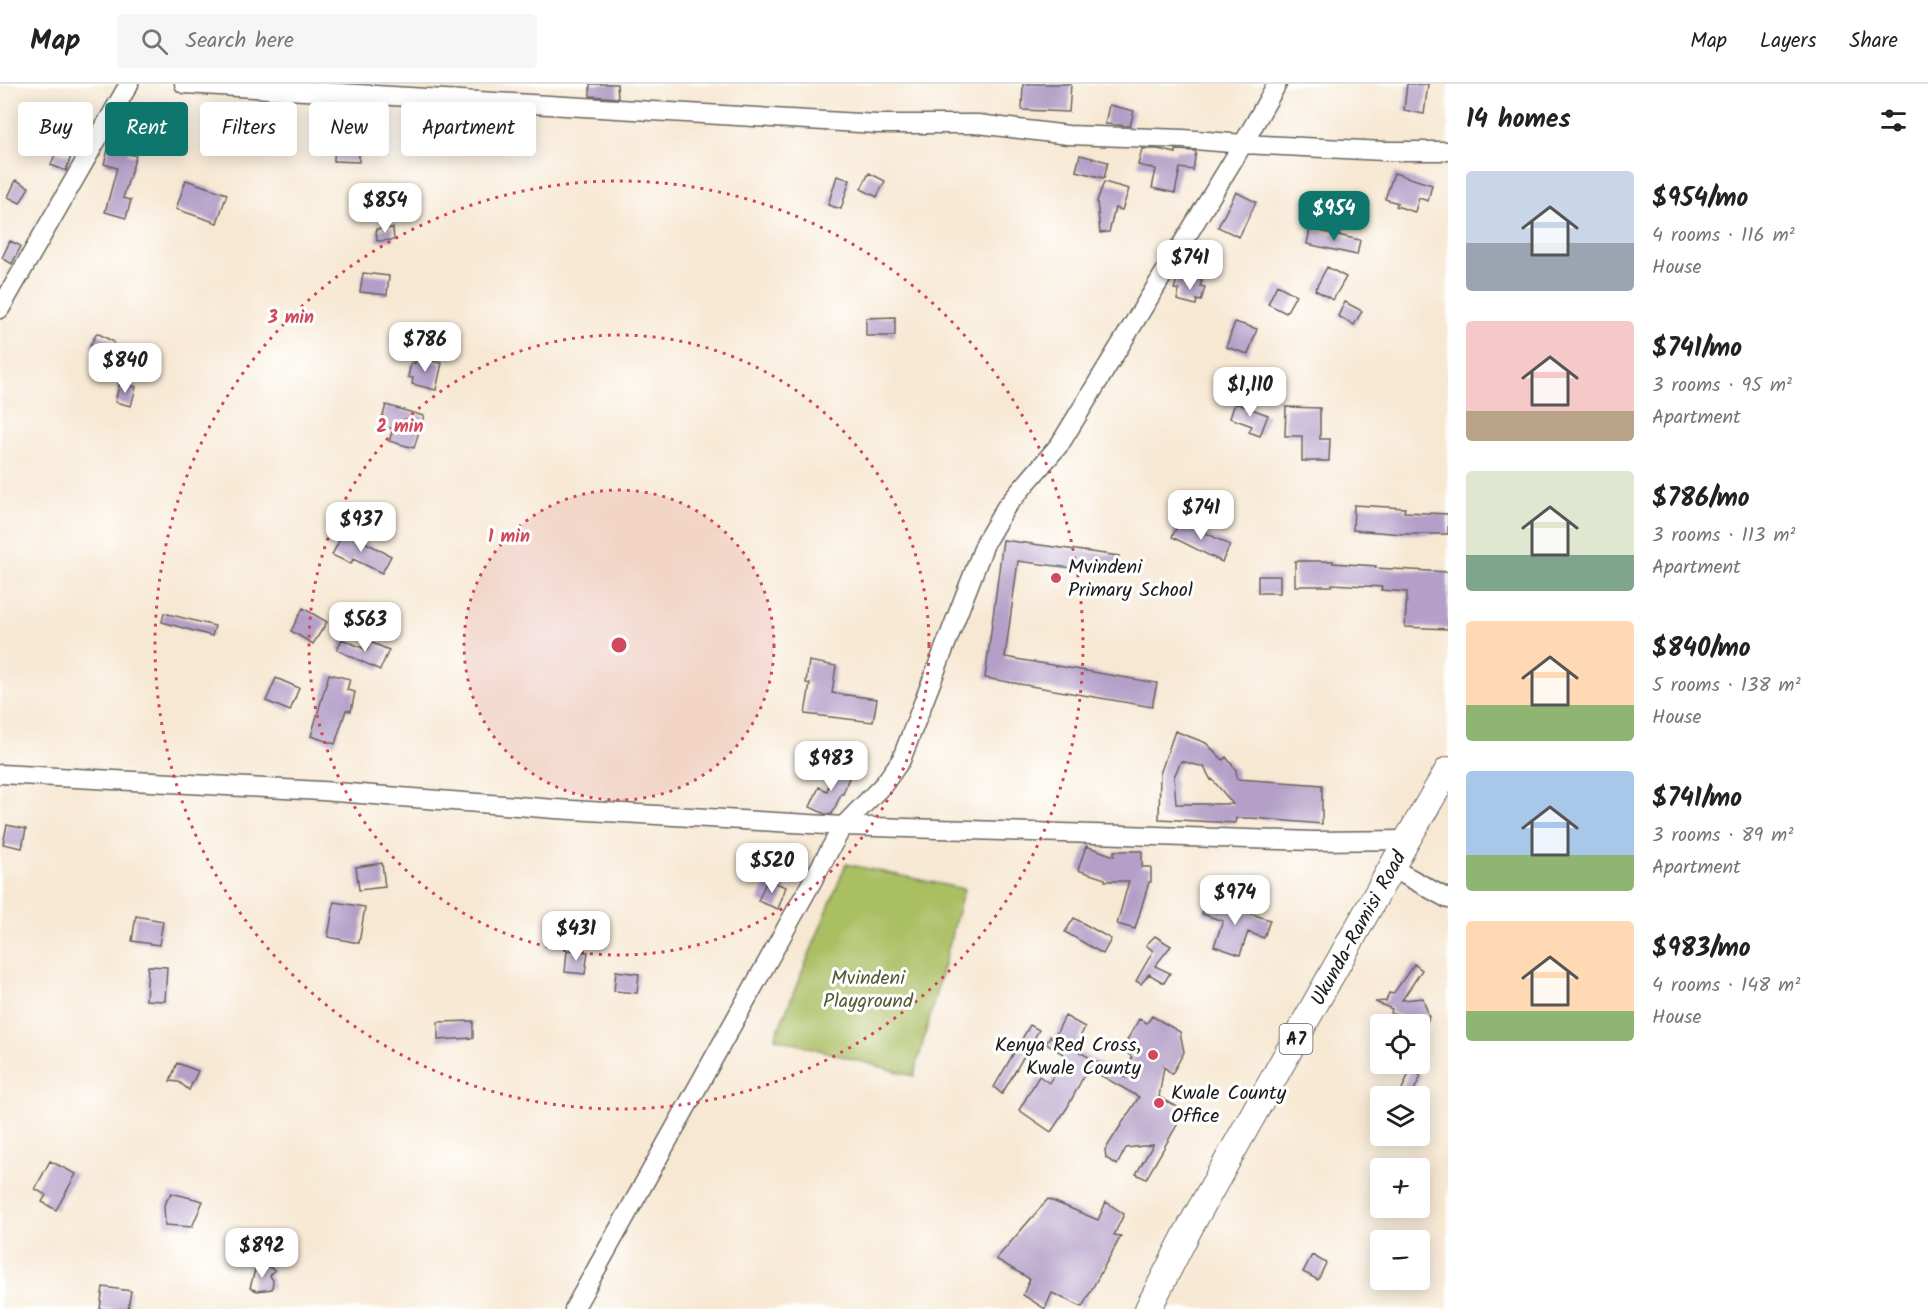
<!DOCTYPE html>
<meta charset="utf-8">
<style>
:root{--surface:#fff;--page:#f6f6f6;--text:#222;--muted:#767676;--line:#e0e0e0;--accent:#0f766e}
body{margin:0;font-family:Kalam,sans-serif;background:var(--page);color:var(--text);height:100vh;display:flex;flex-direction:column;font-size:22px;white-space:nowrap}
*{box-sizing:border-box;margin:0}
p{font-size:20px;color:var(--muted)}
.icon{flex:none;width:33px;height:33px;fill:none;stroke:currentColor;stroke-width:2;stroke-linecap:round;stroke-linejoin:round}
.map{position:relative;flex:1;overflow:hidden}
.sheet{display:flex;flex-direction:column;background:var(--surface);width:480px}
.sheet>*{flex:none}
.guide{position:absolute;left:18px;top:18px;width:570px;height:54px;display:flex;gap:12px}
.controls{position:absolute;left:1370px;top:930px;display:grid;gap:12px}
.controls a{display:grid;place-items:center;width:60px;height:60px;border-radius:6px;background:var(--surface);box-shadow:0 3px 15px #0003;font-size:30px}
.price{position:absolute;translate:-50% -51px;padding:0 14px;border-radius:12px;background:#fff;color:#222;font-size:20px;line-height:39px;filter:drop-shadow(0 2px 3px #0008)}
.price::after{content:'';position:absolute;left:50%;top:36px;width:18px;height:14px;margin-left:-9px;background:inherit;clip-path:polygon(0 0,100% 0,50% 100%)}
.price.active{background:var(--accent);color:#fff}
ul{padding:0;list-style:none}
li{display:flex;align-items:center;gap:18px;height:150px;padding:0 18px}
li span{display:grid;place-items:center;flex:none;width:168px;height:120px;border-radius:6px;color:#555}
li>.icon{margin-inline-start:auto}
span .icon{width:72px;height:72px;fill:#fffc;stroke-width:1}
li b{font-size:26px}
h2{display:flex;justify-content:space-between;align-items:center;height:72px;padding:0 18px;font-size:26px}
.chip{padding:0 21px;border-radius:6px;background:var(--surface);box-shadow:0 3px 15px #0003;font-size:21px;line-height:54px}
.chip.active{background:var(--accent);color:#fff}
header{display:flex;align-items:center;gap:36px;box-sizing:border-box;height:84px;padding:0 30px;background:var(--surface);border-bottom:2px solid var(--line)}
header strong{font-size:28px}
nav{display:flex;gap:33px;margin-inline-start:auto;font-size:21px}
.search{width:420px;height:54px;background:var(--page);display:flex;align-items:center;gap:15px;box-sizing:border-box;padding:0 21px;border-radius:6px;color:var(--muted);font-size:22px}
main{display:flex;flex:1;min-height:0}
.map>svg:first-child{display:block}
.green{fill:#aabe62;stroke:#636d3f;stroke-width:1.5}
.building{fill:#b39fc7;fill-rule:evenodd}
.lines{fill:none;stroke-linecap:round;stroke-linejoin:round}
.minor-casing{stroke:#69635c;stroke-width:21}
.highway-casing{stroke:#69635c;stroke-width:28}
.minor{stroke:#fff;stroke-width:18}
.highway{stroke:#fff;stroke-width:26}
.ring{fill:none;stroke:#d1495b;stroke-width:3;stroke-dasharray:3 6}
.poi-dot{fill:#d1495b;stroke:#fff;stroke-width:2}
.labels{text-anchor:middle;stroke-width:6;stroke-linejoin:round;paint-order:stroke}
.shield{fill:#fff;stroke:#606060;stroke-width:1.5}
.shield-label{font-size:18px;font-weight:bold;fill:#1c1c1c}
.poi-label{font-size:20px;fill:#1c1c1c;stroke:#fff;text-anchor:start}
.street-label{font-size:20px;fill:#1c1c1c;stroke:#fff}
.park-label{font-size:20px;fill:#555d38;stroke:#fff}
.centre{fill:#d1495b;stroke:#fff;stroke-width:3}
.ring-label{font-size:18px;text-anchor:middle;font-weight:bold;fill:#d1495b;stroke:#fff;stroke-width:6;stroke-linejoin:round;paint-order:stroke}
</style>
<header>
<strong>Map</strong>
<div class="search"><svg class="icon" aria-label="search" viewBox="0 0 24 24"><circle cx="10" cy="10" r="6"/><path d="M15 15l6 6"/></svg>Search here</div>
<nav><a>Map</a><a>Layers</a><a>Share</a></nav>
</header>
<main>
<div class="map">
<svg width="1448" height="1225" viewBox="0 0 1448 1225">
<rect width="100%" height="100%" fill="#fff"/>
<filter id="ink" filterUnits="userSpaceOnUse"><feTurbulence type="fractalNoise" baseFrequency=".0167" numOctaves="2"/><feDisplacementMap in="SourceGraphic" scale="12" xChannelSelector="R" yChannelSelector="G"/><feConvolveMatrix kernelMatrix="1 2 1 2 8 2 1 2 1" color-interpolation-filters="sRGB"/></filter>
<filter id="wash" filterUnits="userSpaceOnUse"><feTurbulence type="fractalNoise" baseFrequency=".008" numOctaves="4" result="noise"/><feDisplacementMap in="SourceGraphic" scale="24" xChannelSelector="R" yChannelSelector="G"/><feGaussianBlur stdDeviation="1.35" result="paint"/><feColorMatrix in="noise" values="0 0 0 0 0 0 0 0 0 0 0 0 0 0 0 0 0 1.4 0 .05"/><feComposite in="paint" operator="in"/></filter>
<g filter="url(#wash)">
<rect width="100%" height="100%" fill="#f7e8d3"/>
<path class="green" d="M846 780 964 805 914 992 775 954Z"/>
<g id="blocks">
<path class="building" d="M590 0H617L618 14 590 12Z
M1023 0H1071L1069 28 1022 26Z
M1407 0H1428L1424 30 1404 26Z
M1109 21 1134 27 1130 42 1105 40Z
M362 25H378V60H359V78L334 77 336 32H362Z
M34 31 63 48 54 64 24 46Z
M224 32 252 33 251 47 223 46Z
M119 59 131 62 128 70 136 72 123 114 131 116 126 134 105 128 117 84 104 80 109 62 117 64Z
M1142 65H1158L1176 69V66L1196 67 1193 86 1180 84 1175 109 1152 104 1156 85 1138 81Z
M56 67 71 72 66 87 51 81Z
M1080 71 1108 78 1104 94 1076 87Z
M869 89 885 97 877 113 861 105Z
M1394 89 1432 101 1428 117 1419 114 1415 128 1396 122 1398 119 1385 115Z
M837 92 850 96 841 125 828 121Z
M16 96 29 103 20 119 8 113Z
M186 96 227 110 217 139 176 125Z
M1104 98 1129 105 1122 126 1115 124 1109 148 1100 149 1097 117Z
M1236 108 1256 118 1239 153 1218 143Z
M393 144 394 156 377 157 376 145Z
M1310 145 1360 156 1357 171 1307 160Z
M10 157 21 162 12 180 2 174Z
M1327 183 1346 193 1333 216 1315 206Z
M363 189 389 192 387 211 360 208Z
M1187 192 1202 196 1200 202 1205 203 1201 217 1197 216 1196 221 1177 216 1179 206 1174 205 1177 196 1187 198Z
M1277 201 1296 211 1286 229 1268 220Z
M1345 218 1362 227 1354 241 1338 232Z
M895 233V252H866V234Z
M1235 238 1257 245 1248 270 1226 263Z
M97 249 114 258 107 271 90 261Z
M416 274 442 279 436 306 412 300 413 294 408 293 411 279H415Z
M120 298 136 303 131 322 115 318Z
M1235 319 1268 331 1260 352 1249 348 1252 342 1230 334Z
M386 321 424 332 414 364 389 357 393 345 380 341Z
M1286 323 1320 324V355H1330L1329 377H1302V352H1285Z
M1354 421 1405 424 1404 428 1448 430V450H1403L1353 446Z
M1180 436 1230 461 1222 478 1172 453Z
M344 447 391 472 382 489 353 475 351 480 332 471Z
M1003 456 1119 472 1117 490 1018 477 1005 573 1157 599 1152 623 985 594Z
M1295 477H1333V479L1376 482 1375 484 1448 488V545L1405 543 1407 508 1381 506 1382 503 1332 500V502H1295Z
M1258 492H1280V509H1258Z
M303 524 327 538 313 560 291 547Z
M164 529 215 542 212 552 162 538Z
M342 555 367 566 370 558 389 566 380 586 337 566Z
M809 577 836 582 832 609 877 615 873 638 805 630 810 600 806 599Z
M329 590 350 595 347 606 355 608 351 627 346 626 335 660 311 652Z
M276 594 299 604 290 627 266 617Z
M1175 647 1206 659 1223 676 1226 673 1236 686 1237 695 1322 701V740L1251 734H1236L1235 739 1159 735 1160 690ZM1181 677 1204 683 1211 696 1212 695 1233 720H1176L1174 693Z
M835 683 851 688 843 710H841L832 730H825L810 723 819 703 827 707Z
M7 741 26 745 22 764 3 760Z
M1086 762 1114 772V767H1142V783H1151V798H1149L1135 845 1117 840 1129 797H1105V795L1078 786Z
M382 779 385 803 359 806 356 783Z
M767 796 786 803 778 825 758 817Z
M1207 815 1270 836 1264 854 1248 848 1240 871 1214 862 1223 837 1202 830Z
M334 818 365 823 359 859 328 853Z
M136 832 163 837 159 861 132 857Z
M1074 834 1111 855 1103 870 1065 848Z
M1155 852 1171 862 1155 882 1170 889 1164 899 1149 890 1141 900 1136 897 1153 867 1146 861Z
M567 866 588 868 585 890 565 888Z
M1414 880 1422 886 1402 916 1423 914 1429 933 1425 942 1391 929 1392 925 1375 918 1386 917 1389 909 1393 910Z
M148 882 167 883 165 917 146 916Z
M616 887 639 890 637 909 614 907Z
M1065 932 1085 943 1074 965 1126 994 1132 973 1122 965 1139 935 1147 939 1152 932 1180 948 1184 968 1172 990 1164 983 1159 1013 1185 1027 1146 1095 1136 1090 1153 1061 1126 1064 1117 1081 1106 1074 1105 1066 1139 1013 1088 984 1067 1024 1051 1048 1019 1026 1039 992 1049 999 1065 971 1046 960 1050 952 1054 954Z
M473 937V954L438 956V938Z
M1030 941 1039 946 1002 1010 994 1003Z
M177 979 198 987 189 1006 179 998 170 997Z
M1410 987 1421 992 1411 1012H1399Z
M50 1077 76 1090 56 1126 42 1118 46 1111 35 1105Z
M171 1109 203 1117 192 1143 165 1141 164 1121Z
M1048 1115 1098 1136 1106 1118 1124 1130 1114 1151 1121 1152 1082 1223 1052 1209 1045 1225 1023 1211 1030 1195 996 1175Z
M1312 1171 1326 1179 1318 1196 1303 1188Z
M266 1181 274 1186 270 1192 273 1196 272 1205 257 1207 250 1204 256 1182Z
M103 1203 131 1207 128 1225H100Z"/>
</g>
</g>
<g filter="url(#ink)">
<use href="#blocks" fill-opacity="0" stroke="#69635c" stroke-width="1.5"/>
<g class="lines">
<defs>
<path id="minor" d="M184 0 877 40H978L1068 51 1183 55 1243 60 1384 67H1448
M0 225 129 0
M0 690 322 707 555 725 843 742 1314 757 1407 756
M1392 784 1448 815
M574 1225 843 742 884 700 901 676 986 457 1006 423 1060 360 1243 60 1277 0"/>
<g id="highway">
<path id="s1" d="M1148 1225 1189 1145 1407 756 1448 686"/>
</g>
</defs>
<use href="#minor" class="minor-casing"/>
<use href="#highway" class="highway-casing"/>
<use href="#minor" class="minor"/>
<use href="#highway" class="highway"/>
</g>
</g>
<circle cx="619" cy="561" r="155" fill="#d1495b" fill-opacity=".12"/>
<g class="ring">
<circle cx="619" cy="561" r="155"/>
<circle cx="619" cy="561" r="310"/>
<circle cx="619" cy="561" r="464"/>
</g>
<g class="poi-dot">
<circle cx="1056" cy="494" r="6"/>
<circle cx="1153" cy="971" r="6"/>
<circle cx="1159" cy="1019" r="6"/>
</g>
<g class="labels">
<rect class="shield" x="1279.5" y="940" width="33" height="30" rx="4.5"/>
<g class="shield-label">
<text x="1296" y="961">A7</text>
</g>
<g class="poi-label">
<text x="1068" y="489">Mvindeni<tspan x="1068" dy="23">Primary School</tspan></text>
<text x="1141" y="967" text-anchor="end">Kenya Red Cross,<tspan x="1141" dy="23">Kwale County</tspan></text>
<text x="1171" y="1015">Kwale County<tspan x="1171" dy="23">Office</tspan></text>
</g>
<g class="street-label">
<text dy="7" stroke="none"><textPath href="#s1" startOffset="435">Ukunda-Ramisi Road</textPath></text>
</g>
<g class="park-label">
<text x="868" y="900">Mvindeni<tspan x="868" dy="23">Playground</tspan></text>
</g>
</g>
<circle cx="619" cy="561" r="9" class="centre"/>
<g class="ring-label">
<text x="291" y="239">3 min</text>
<text x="400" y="348">2 min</text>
<text x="509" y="458">1 min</text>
</g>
</svg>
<div class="controls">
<a><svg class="icon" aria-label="locate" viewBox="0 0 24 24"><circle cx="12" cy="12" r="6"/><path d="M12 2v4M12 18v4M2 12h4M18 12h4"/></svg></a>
<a><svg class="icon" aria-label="layers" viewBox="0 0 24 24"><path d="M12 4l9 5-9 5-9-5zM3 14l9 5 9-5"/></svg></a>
<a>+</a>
<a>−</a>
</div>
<b class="price" style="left:385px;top:150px">$854</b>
<b class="price active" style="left:1334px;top:158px">$954</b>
<b class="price" style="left:1190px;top:207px">$741</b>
<b class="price" style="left:425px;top:289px">$786</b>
<b class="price" style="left:125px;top:310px">$840</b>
<b class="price" style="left:1250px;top:334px">$1,110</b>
<b class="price" style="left:1201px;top:457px">$741</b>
<b class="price" style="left:361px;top:469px">$937</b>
<b class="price" style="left:365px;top:569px">$563</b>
<b class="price" style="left:831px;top:708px">$983</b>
<b class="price" style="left:772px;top:810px">$520</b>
<b class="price" style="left:1235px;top:842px">$974</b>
<b class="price" style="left:576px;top:878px">$431</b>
<b class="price" style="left:262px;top:1195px">$892</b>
<div class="guide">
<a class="chip">Buy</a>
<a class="chip active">Rent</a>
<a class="chip">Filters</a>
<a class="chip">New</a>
<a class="chip">Apartment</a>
</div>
</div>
<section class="sheet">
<h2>14 homes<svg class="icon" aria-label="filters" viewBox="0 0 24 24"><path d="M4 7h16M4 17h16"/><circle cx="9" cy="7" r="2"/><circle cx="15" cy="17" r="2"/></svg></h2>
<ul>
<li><span style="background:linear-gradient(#c9d6e8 60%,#9aa5b1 0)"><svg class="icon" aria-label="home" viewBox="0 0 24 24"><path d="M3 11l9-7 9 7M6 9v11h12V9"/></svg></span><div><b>$954/mo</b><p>4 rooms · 116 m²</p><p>House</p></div></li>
<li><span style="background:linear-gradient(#f6c9c9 75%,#b9a48a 0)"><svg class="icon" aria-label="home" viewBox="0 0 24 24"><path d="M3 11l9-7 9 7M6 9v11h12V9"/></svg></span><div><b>$741/mo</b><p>3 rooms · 95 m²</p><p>Apartment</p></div></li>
<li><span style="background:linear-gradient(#dfe7d0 70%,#7fa58c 0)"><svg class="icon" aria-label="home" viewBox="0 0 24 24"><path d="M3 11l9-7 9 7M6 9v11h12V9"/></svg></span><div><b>$786/mo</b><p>3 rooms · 113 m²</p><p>Apartment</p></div></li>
<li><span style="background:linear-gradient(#ffd9b3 70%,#8fb573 0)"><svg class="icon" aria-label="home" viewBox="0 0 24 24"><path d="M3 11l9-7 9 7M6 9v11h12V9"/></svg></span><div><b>$840/mo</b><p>5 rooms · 138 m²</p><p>House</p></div></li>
<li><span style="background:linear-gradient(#a9c7e8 70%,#8fb573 0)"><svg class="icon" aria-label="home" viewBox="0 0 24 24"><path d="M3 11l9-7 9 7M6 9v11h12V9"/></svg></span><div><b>$741/mo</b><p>3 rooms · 89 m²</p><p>Apartment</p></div></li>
<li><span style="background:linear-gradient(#ffd9b3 75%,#8fb573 0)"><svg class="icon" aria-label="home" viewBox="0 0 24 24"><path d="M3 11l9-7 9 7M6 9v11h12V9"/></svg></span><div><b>$983/mo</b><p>4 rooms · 148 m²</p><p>House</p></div></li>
</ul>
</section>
</main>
